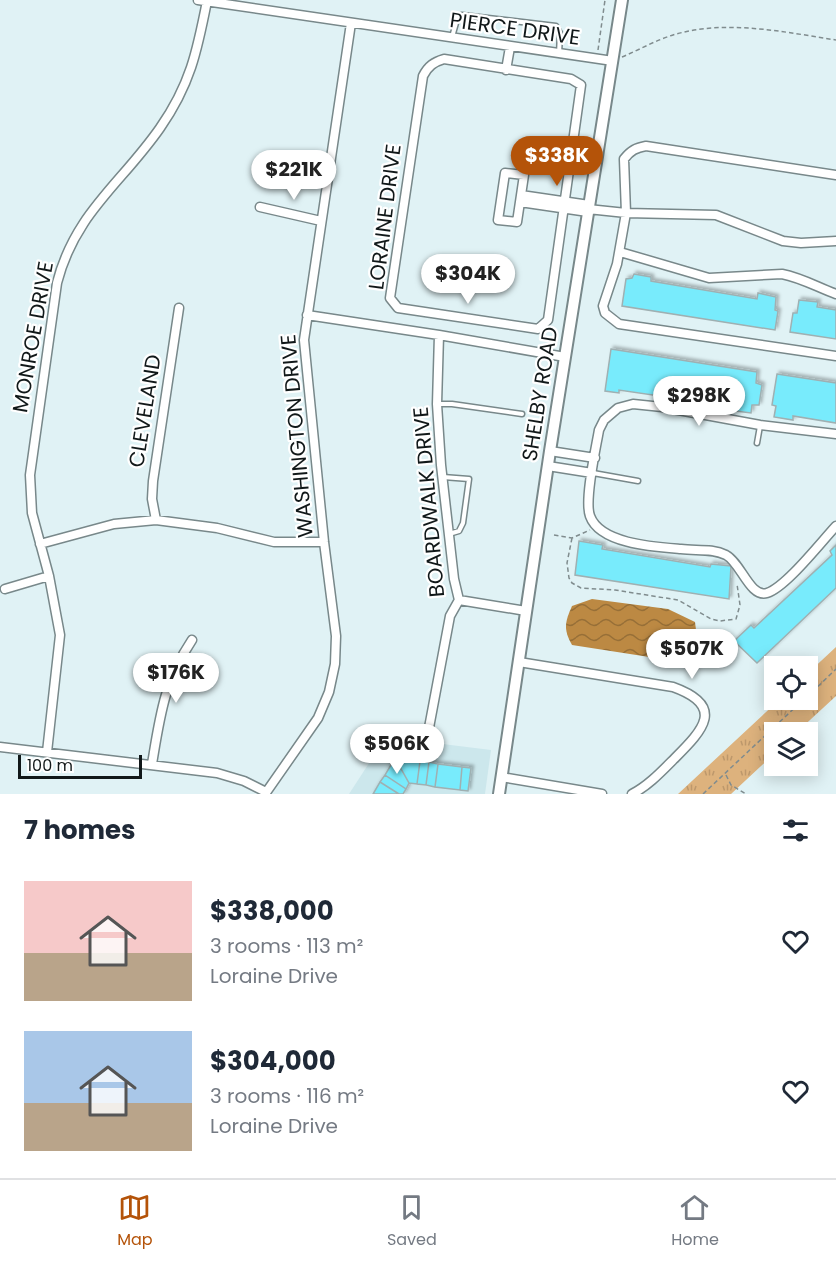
<!DOCTYPE html>
<meta charset="utf-8">
<style>
:root{--surface:#fff;--page:#f6f6f7;--text:#1f2937;--muted:#747a83;--line:#e0e1e3;--accent:#b45309}
body{margin:0;font-family:Poppins,sans-serif;background:var(--page);color:var(--text);height:100vh;display:flex;flex-direction:column;font-size:22px;white-space:nowrap}
*{box-sizing:border-box;margin:0}
p{font-size:20px;color:var(--muted)}
.icon{flex:none;width:33px;height:33px;fill:none;stroke:currentColor;stroke-width:2;stroke-linecap:round;stroke-linejoin:round}
.map{position:relative;height:794px;overflow:hidden}
.details{display:flex;flex-direction:column;background:var(--surface);flex:1}
.details>*{flex:none}
.controls{position:absolute;left:764px;top:656px;display:grid;gap:12px}
.controls a{display:grid;place-items:center;width:54px;height:54px;border-radius:0px;background:var(--surface);box-shadow:0 3px 15px #0003;font-size:30px}
.scale{position:absolute;left:18px;bottom:15px;width:124px;box-sizing:border-box;padding-left:6px;border:3px solid #111819;border-top:0;font-size:16px;line-height:21px;white-space:nowrap;color:#111819;-webkit-text-stroke:4px #fff;paint-order:stroke}
.price{position:absolute;translate:-50% -51px;padding:0 14px;border-radius:21px;background:#fff;color:#222;font-size:20px;line-height:39px;filter:drop-shadow(0 2px 3px #0008)}
.price::after{content:'';position:absolute;left:50%;top:36px;width:18px;height:14px;margin-left:-9px;background:inherit;clip-path:polygon(0 0,100% 0,50% 100%)}
.price.on{background:var(--accent);color:#fff}
ul{padding:0;list-style:none}
li{display:flex;align-items:center;gap:18px;height:150px;padding:0 24px}
li span{display:grid;place-items:center;flex:none;width:168px;height:120px;border-radius:0px;color:#555}
li>.icon{margin-inline-start:auto}
span .icon{width:72px;height:72px;fill:#fffc;stroke-width:1}
li b{font-size:26px}
h2{display:flex;justify-content:space-between;align-items:center;height:72px;padding:0 24px;font-size:26px}
.dock{display:flex;justify-content:space-around;align-items:center;height:84px;border-top:2px solid var(--line);background:var(--surface);font-size:16px;color:var(--muted)}
.dock a{display:grid;justify-items:center;gap:3px}
.dock .on{color:var(--accent)}
.map>svg:first-child{display:block}
.built{fill:#cce7ec}
.park{fill:url(#park-tufts)}
.water{fill:url(#water-waves)}
.building{fill:#78ebfc;stroke:#9fb0b2;stroke-width:1.5;filter:url(#shadow)}
.lines{fill:none;stroke-linecap:round;stroke-linejoin:round}
.service-casing{stroke:#78888a;stroke-width:7}
.minor-casing{stroke:#78888a;stroke-width:11}
.tertiary-casing{stroke:#78888a;stroke-width:14}
.path{stroke:#808c8e;stroke-width:1.5;stroke-dasharray:4.5 3;stroke-linecap:butt}
.service{stroke:#fff;stroke-width:4}
.minor{stroke:#fff;stroke-width:8}
.tertiary{stroke:#fff;stroke-width:10}
.labels{text-anchor:middle;stroke-width:4.5;stroke-linejoin:round;paint-order:stroke}
.street-label{font-size:21px;fill:#111819;stroke:#fff}
</style>
<div class="map">
<svg width="836" height="794" viewBox="0 0 836 794">
<defs>
<pattern id="park-tufts" width="24" height="20" patternUnits="userSpaceOnUse" patternTransform="scale(1.5)"><rect width="24" height="20" fill="#ddb27d"/><path d="M3 7l-1-3M5 7V3M7 7l1-3M15 17l-1-3M17 17v-4M19 17l1-3" fill="none" stroke="#bd986b"/></pattern>
<pattern id="water-waves" width="16" height="10" patternUnits="userSpaceOnUse" patternTransform="scale(1.5)"><rect width="16" height="10" fill="#bc8943"/><path d="M0 5q4-4 8 0t8 0" fill="none" stroke="#976f37"/></pattern>
<filter id="shadow"><feDropShadow dx="2.5" dy="-2.5" stdDeviation="1.5" flood-color="#0004"/></filter>
</defs>
<rect width="100%" height="100%" fill="#e0f2f5"/>
<path class="built" d="M386 737 491 750 485 794H349Z"/>
<path class="park" d="M836 647V696L797 732H774V754L731 794H678L780 699H807V674Z"/>
<path class="water" d="M592 599 668 609 695 622 697 638 695 653 675 661 572 645C563 629 565 622 572 606Z"/>
<path class="building" d="M634 274 651 277V281L757 299 758 293 776 297 775 310 778 311 775 330 622 306 626 279 632 278Z
M799 300 818 302 817 307 836 310V339L790 332 793 313H797Z
M611 349 757 372 756 383 762 385 759 405H752L751 413 736 411 735 407 619 390V393L605 391Z
M777 374 836 383V423L793 416V420L774 417 776 406 772 405Z
M579 541 603 545 602 549 710 567 711 564 731 566 729 599 575 575Z
M836 545V588L757 663 734 641 751 625 754 628 832 555 830 551Z
M395 758 409 783 406 789 385 775Z
M395 758 420 761 417 784 409 783Z
M420 761 429 762 426 785 417 784Z
M429 762 438 764 435 787 426 785Z
M438 764 462 767 460 790 435 787Z
M462 767 471 768 468 791 460 790Z
M385 775 406 789 403 794H399L380 782Z
M380 782 399 794H373Z"/>
<g class="lines">
<defs>
<path id="service" d="M452 37 458 16 462 15 556 26 560 33 559 54
M438 404H452L522 414
M757 443 760 426
M593 473 638 481
M443 477 469 479 463 523 459 531 449 534"/>
<path id="minor" d="M198 0 613 61
M444 59 571 79 581 85 548 320 538 329 398 308 390 298 423 76C428 66 434 62 444 59Z
M506 70 510 47
M505 173 524 175 517 222 498 220Z
M836 175 646 146C636 148 631 150 624 159L626 213 617 264 603 306 605 313 619 324 836 356
M521 195 589 205
M520 202 588 212
M260 207 321 221
M588 209 626 213 716 215 783 241 801 243 836 241
M620 252 709 278 782 274C802 278 817 287 836 294
M307 315 439 335 565 357
M836 434 760 425 662 407 633 404 618 408 604 420 599 430C596 448 584 500 590 516 600 544 655 547 681 549 696 551 712 548 726 555 741 563 750 598 767 593 786 587 821 542 836 526
M550 451 595 458
M548 466 592 473
M156 520 152 499 153 481 179 308
M40 544 114 524 156 520 217 528 274 542H324
M5 589 49 576
M459 600 526 611
M519 662 673 687C726 706 703 730 675 758 662 771 648 786 632 794
M428 733 450 616 459 600 454 579 441 465 437 404 439 335
M0 747 217 773 244 781 266 792
M47 752 60 635 49 576 32 513 30 475 57 283C75 213 121 184 160 128 190 85 197 52 207 1
M152 764C160 716 164 682 192 640
M501 777 602 794
M265 794 318 718 329 692 335 664 336 636 324 542 304 340 351 23"/>
<path id="tertiary" d="M499 794 550 451 622 0"/>
</defs>
<use href="#service" class="service-casing"/>
<use href="#minor" class="minor-casing"/>
<use href="#tertiary" class="tertiary-casing"/>
<path class="path" d="M598 50 605 0
M622 57C639 50 656 40 673 35 725 19 784 32 836 40
M554 535 572 538 590 530
M572 538 567 563 569 578 572 583 581 588 615 590 678 600 711 619 720 621 736 619 740 605 737 584
M807 697 836 669
M726 775 731 785 746 794
M703 794 804 699"/>
<use href="#service" class="service"/>
<use href="#minor" class="minor"/>
<use href="#tertiary" class="tertiary"/>
</g>
<g class="labels">
<g class="street-label">
<text transform="translate(515 29) rotate(8)" y="7">PIERCE DRIVE</text>
<text transform="translate(385 217) rotate(-83)" y="7">LORAINE DRIVE</text>
<text transform="translate(33 337) rotate(-80)" y="7">MONROE DRIVE</text>
<text transform="translate(540 394) rotate(-81)" y="7">SHELBY ROAD</text>
<text transform="translate(145 411) rotate(-81)" y="7">CLEVELAND</text>
<text transform="translate(297 436) rotate(-95)" y="7">WASHINGTON DRIVE</text>
<text transform="translate(429 502) rotate(-95)" y="7">BOARDWALK DRIVE</text>
</g>
</g>
</svg>
<div class="controls">
<a><svg class="icon" aria-label="locate" viewBox="0 0 24 24"><circle cx="12" cy="12" r="6"/><path d="M12 2v4M12 18v4M2 12h4M18 12h4"/></svg></a>
<a><svg class="icon" aria-label="layers" viewBox="0 0 24 24"><path d="M12 4l9 5-9 5-9-5zM3 14l9 5 9-5"/></svg></a>
</div>
<div class="scale">100 m</div>
<b class="price on" style="left:557px;top:187px">$338K</b>
<b class="price" style="left:294px;top:201px">$221K</b>
<b class="price" style="left:468px;top:305px">$304K</b>
<b class="price" style="left:699px;top:427px">$298K</b>
<b class="price" style="left:692px;top:680px">$507K</b>
<b class="price" style="left:176px;top:704px">$176K</b>
<b class="price" style="left:397px;top:775px">$506K</b>
</div>
<section class="details">
<h2>7 homes<svg class="icon" aria-label="filters" viewBox="0 0 24 24"><path d="M4 7h16M4 17h16"/><circle cx="9" cy="7" r="2"/><circle cx="15" cy="17" r="2"/></svg></h2>
<ul>
<li><span style="background:linear-gradient(#f6c9c9 60%,#b9a48a 0)"><svg class="icon" aria-label="home" viewBox="0 0 24 24"><path d="M3 11l9-7 9 7M6 9v11h12V9"/></svg></span><div><b>$338,000</b><p>3 rooms · 113 m²</p><p>Loraine Drive</p></div><svg class="icon" aria-label="heart" viewBox="0 0 24 24"><path d="M12 20l-8-8c-3-5 5-10 8-4 3-6 11-1 8 4z"/></svg></li>
<li><span style="background:linear-gradient(#a9c7e8 60%,#b9a48a 0)"><svg class="icon" aria-label="home" viewBox="0 0 24 24"><path d="M3 11l9-7 9 7M6 9v11h12V9"/></svg></span><div><b>$304,000</b><p>3 rooms · 116 m²</p><p>Loraine Drive</p></div><svg class="icon" aria-label="heart" viewBox="0 0 24 24"><path d="M12 20l-8-8c-3-5 5-10 8-4 3-6 11-1 8 4z"/></svg></li>
</ul>
</section>
<nav class="dock">
<a class="on"><svg class="icon" aria-label="map" viewBox="0 0 24 24"><path d="M3 6l6-2 6 2 6-2v14l-6 2-6-2-6 2zM9 4v14M15 6v14"/></svg>Map</a>
<a><svg class="icon" aria-label="saved" viewBox="0 0 24 24"><path d="M7 4h10v16l-5-4-5 4z"/></svg>Saved</a>
<a><svg class="icon" aria-label="home" viewBox="0 0 24 24"><path d="M3 11l9-7 9 7M6 9v11h12V9"/></svg>Home</a>
</nav>
